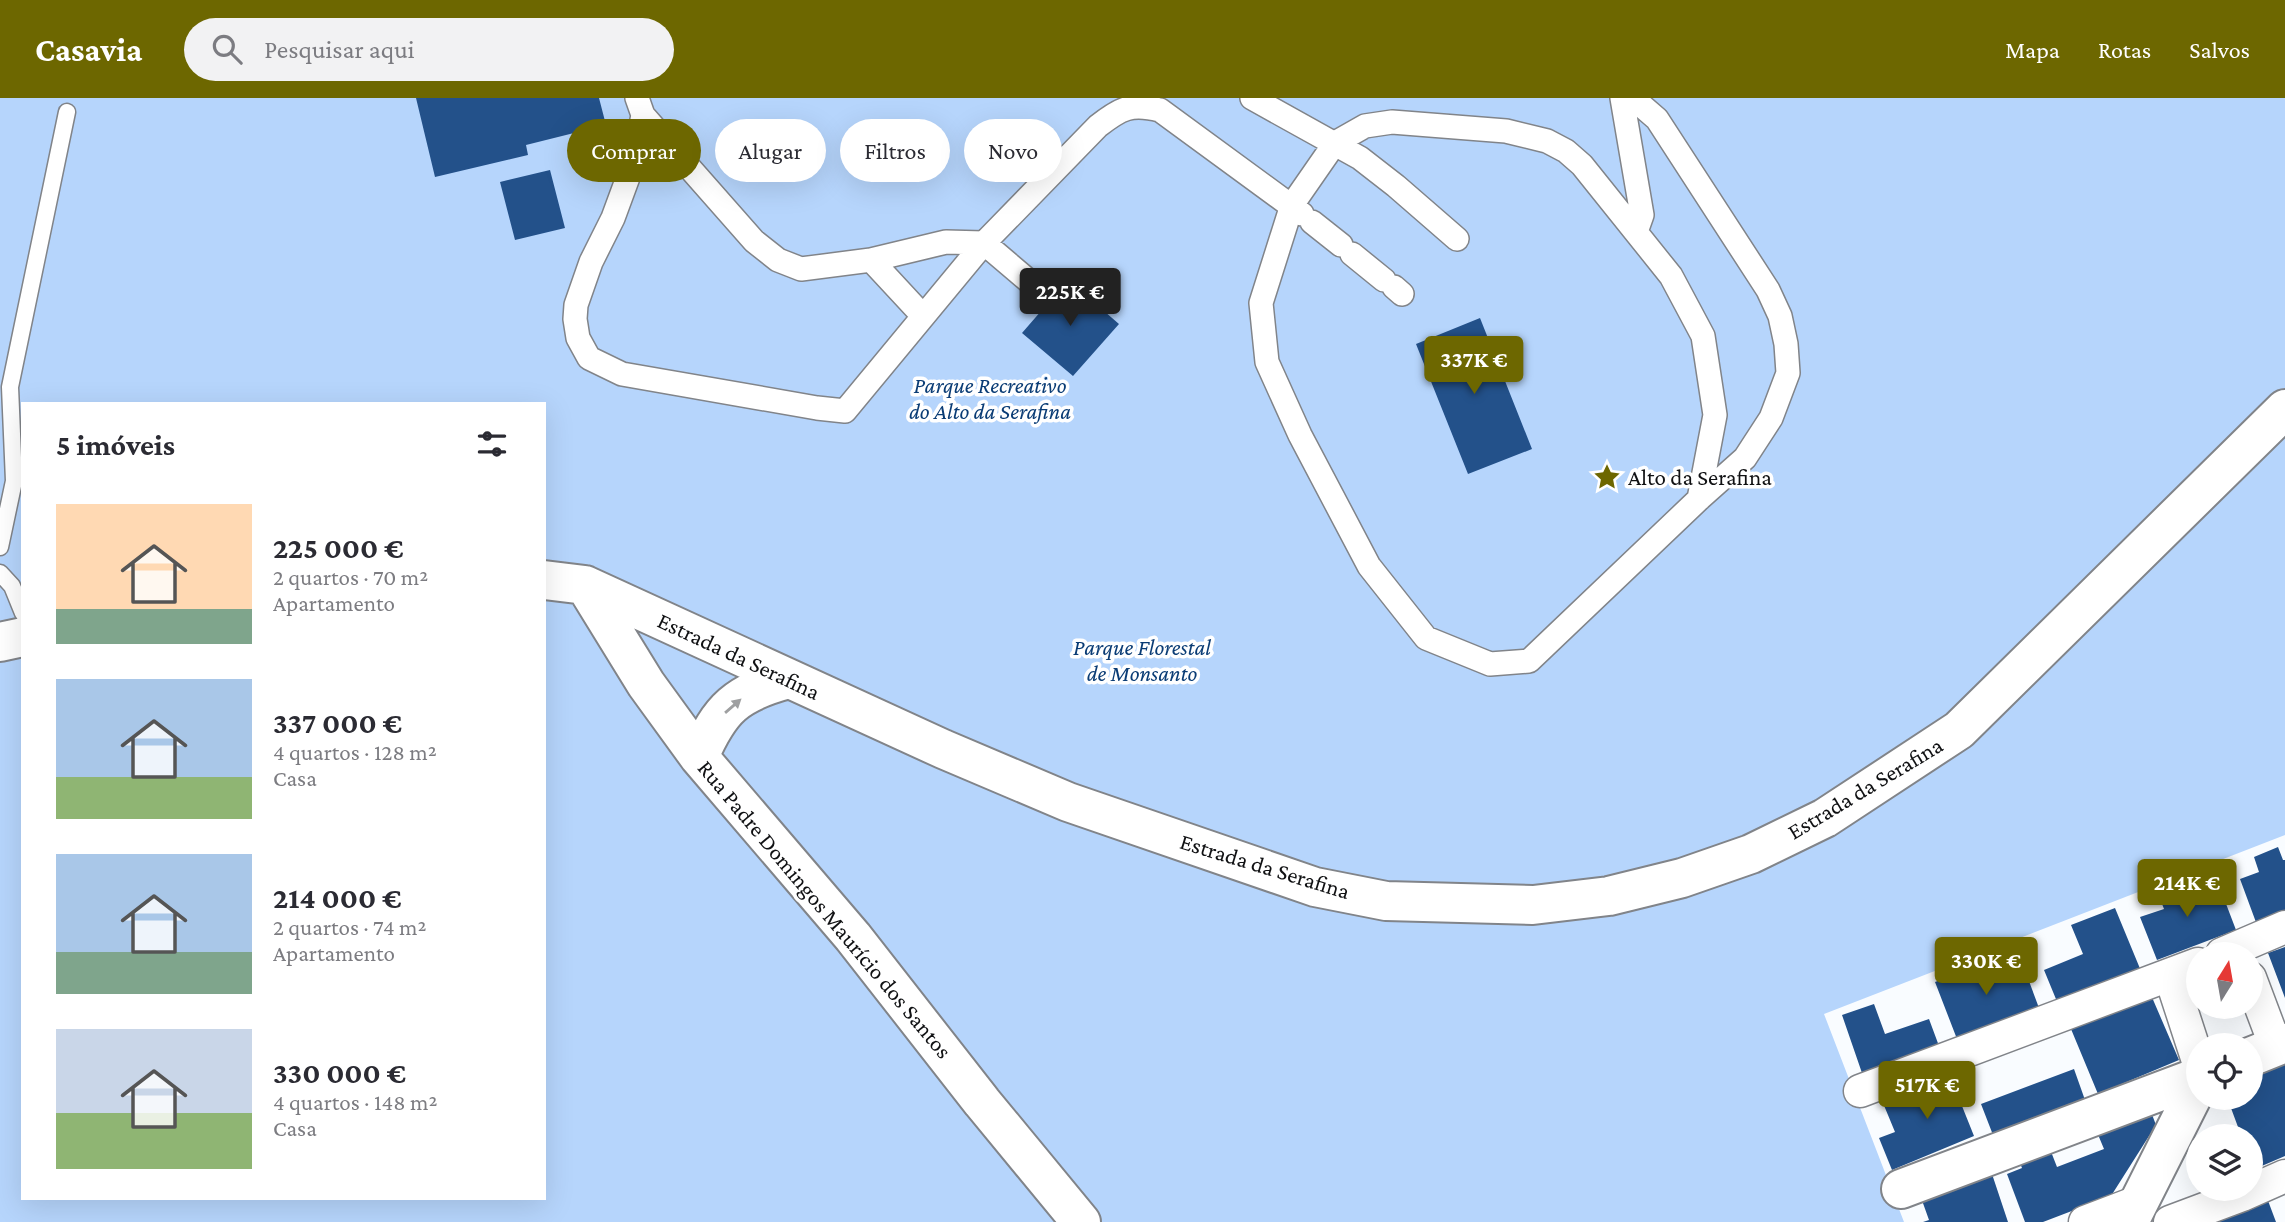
<!DOCTYPE html>
<html lang="pt">
<meta charset="utf-8">
<style>
:root{--surface:#fff;--page:#f2f2f3;--text:#2b2b33;--muted:#7c7c81;--accent:#6d6700}
body{margin:0;font-family:"Crimson Pro",serif;background:var(--page);color:var(--text);height:100vh;display:flex;flex-direction:column;font-size:26px;white-space:nowrap}
*{box-sizing:border-box;margin:0}
p{font-size:23px;color:var(--muted)}
.icon{flex:none;width:38px;height:38px;fill:none;stroke:currentColor;stroke-width:2;stroke-linecap:round;stroke-linejoin:round}
.map{position:relative;flex:1;overflow:hidden}
.drawer{position:absolute;left:21px;top:304px;width:525px;height:798px;display:flex;flex-direction:column;background:var(--surface);border-radius:0px;box-shadow:0 7px 28px #0002}
.drawer>*{flex:none}
.guide{position:absolute;left:567px;top:21px;width:665px;height:63px;display:flex;gap:14px}
.needle{width:46px;rotate:11deg}
.buttons{position:absolute;left:2186px;top:844px;display:grid;gap:14px}
.buttons a{display:grid;place-items:center;width:77px;height:77px;border-radius:50%;background:var(--surface);box-shadow:0 7px 28px #0002;font-size:35px}
.price{position:absolute;translate:-50% -60px;padding:0 16px;border-radius:7px;background:var(--accent);color:#fff;font-size:23px;line-height:46px;filter:drop-shadow(0 2px 4px #0008)}
.price::after{content:'';position:absolute;left:50%;top:42px;width:21px;height:16px;margin-left:-10px;background:inherit;clip-path:polygon(0 0,100% 0,50% 100%)}
.price.on{background:#222;color:#fff}
ul{padding:0;list-style:none}
li{display:flex;align-items:center;gap:21px;height:175px;padding:0 35px}
li span{display:grid;place-items:center;flex:none;width:196px;height:140px;border-radius:0px;color:#555}
li>.icon{margin-inline-start:auto}
span .icon{width:84px;height:84px;fill:#fffc;stroke-width:1}
li b{font-size:30px}
h2{display:flex;justify-content:space-between;align-items:center;height:84px;padding:0 35px;font-size:30px}
.tag{padding:0 24px;border-radius:32px;background:var(--surface);box-shadow:0 7px 28px #0002;font-size:24px;line-height:63px}
.tag.on{background:var(--accent);color:#fff}
header{display:flex;align-items:center;gap:42px;box-sizing:border-box;height:98px;padding:0 35px;background:var(--accent);color:#fff}
header strong{font-size:33px}
nav{display:flex;gap:38px;margin-inline-start:auto;font-size:24px}
.search{width:490px;height:63px;background:var(--page);display:flex;align-items:center;gap:18px;box-sizing:border-box;padding:0 24px;border-radius:38px;color:var(--muted);font-size:26px}
.map>svg:first-child{display:block}
.green{fill:#b6d5fc;fill-rule:evenodd}
.building{fill:#23518a}
.lines{fill:none;stroke-linecap:round;stroke-linejoin:round}
.service-casing{stroke:#818489;stroke-width:19}
.pedestrian-casing{stroke:#818489;stroke-width:26}
.minor-casing{stroke:#818489;stroke-width:35}
.tertiary-casing{stroke:#818489;stroke-width:42}
.service{stroke:#fff;stroke-width:16}
.pedestrian{stroke:#fff;stroke-width:23}
.minor{stroke:#fff;stroke-width:32}
.tertiary{stroke:#fff;stroke-width:38}
.oneway{fill:#9fa0a1}
.labels{text-anchor:middle;stroke-width:7;stroke-linejoin:round;paint-order:stroke}
.park-label{font-size:23px;font-style:italic;fill:#0a3c75;stroke:#fff}
.poi-label{font-size:23px;fill:#101113;stroke:#fff;text-anchor:start}
.street-label{font-size:23px;fill:#101113;stroke:#fff}
</style>
<header>
<strong>Casavia</strong>
<div class="search"><svg class="icon" aria-label="search" viewBox="0 0 24 24"><circle cx="10" cy="10" r="6"/><path d="M15 15l6 6"/></svg>Pesquisar aqui</div>
<nav><a>Mapa</a><a>Rotas</a><a>Salvos</a></nav>
</header>
<div class="map">
<svg width="2285" height="1124" viewBox="0 0 2285 1124">
<rect width="100%" height="100%" fill="#f9fcff"/>
<path class="green" d="M0 0H2285V737L1824 916 1904 1124H0ZM23 306H544V1101H23Z"/>
<path class="building" d="M416 0H599L606 27 526 47 528 57 435 79Z
M550 72 565 130 515 142 500 84Z
M1068 182 1119 226 1073 278 1022 235Z
M1480 220 1532 351 1468 376 1416 246Z
M2278 749 2283 762H2285V817L2257 827 2240 781 2259 774 2254 759Z
M2191 781 2198 798 2220 790 2236 832 2157 862 2140 819 2164 811 2157 793Z
M2115 810 2141 873 2058 906 2044 872 2083 856 2071 827Z
M2285 849V900L2268 855Z
M1999 859 2005 874 2023 867 2039 910 1957 941 1935 884Z
M2151 897 2179 962 2098 996 2071 931Z
M1874 906 1885 936 1929 921 1939 948 1862 975 1842 917Z
M2285 964V1058L2250 1073V1038H2217L2238 1029 2228 1002 2231 999H2250V977Z
M2074 971 2085 1002 1993 1037 1981 1006Z
M1960 973 1973 1004 1962 1008 1974 1038 1892 1072 1879 1040 1895 1034 1883 1005Z
M2148 1006 2156 1027 2111 1098 2043 1124H2025L2007 1076 2022 1070 2017 1058 2048 1046 2057 1069 2104 1051 2094 1027Z
M1990 1070 2008 1124H1923L1929 1122 1919 1094Z
M2267 1100 2276 1124H2215L2214 1120Z"/>
<g class="lines">
<defs>
<path id="service" d="M0 449 14 383 10 289 67 14
M0 475 12 488 23 515"/>
<path id="pedestrian" d="M637 0 643 17 634 63 613 120 591 164 576 207 575 221 578 240 589 260 622 276 817 310 845 313 984 145 1098 28C1121 10 1131 5 1160 12L1302 116
M1252 0 1360 60 1396 88 1457 141
M1622 0 1642 117 1636 134
M1628 0 1642 8 1657 21 1768 192 1780 218 1786 246 1788 275 1771 320 1745 360 1699 401 1529 563 1490 566 1426 540 1369 468 1300 337 1267 264 1261 205 1292 107 1335 45 1365 28 1392 24 1506 33 1547 43 1566 53 1582 67 1671 178 1703 238 1715 317 1699 401
M643 17 754 143 778 162 801 171 871 162 946 144 984 145 1051 202
M1312 124 1341 147
M1352 156 1384 182
M871 162 923 218
M1394 189 1402 196"/>
<path id="minor" d="M2222 856 2285 829
M2170 877 2198 963
M2250 880 2276 949
M1860 993 2198 866
M2085 1124 2140 1103
M2170 1124 2242 1097 2285 1078"/>
<path id="tertiary" d="M544 482 585 487 943 651 1068 704 1315 789 1386 803 1533 807 1609 798 1682 780 1751 756 1825 720 1959 632 2285 311
M585 487 646 586 699 659 853 839 982 1004 1081 1124
M0 544 23 539
M699 659C720 610 736 595 789 581
M2250 959 2285 945
M1901 1091 2198 979
M2129 1124 2198 987"/>
</defs>
<use href="#service" class="service-casing"/>
<use href="#pedestrian" class="pedestrian-casing"/>
<use href="#minor" class="minor-casing"/>
<use href="#tertiary" class="tertiary-casing"/>
<use href="#service" class="service"/>
<use href="#pedestrian" class="pedestrian"/>
<use href="#minor" class="minor"/>
<use href="#tertiary" class="tertiary"/>
</g>
<defs><path id="oneway-solid" d="M-6-.8H1V-3.2L6.5 0L1 3.2V.8H-6Z" transform="scale(1.75)"/></defs>
<use class="oneway" href="#oneway-solid" transform="translate(733 608) rotate(-41)"/>
<defs>
<symbol id="sight-bare" viewBox="-9 -9 18 18"><path d="M0-6L1.8-2.2L6-1.7L2.9 1.2L3.7 5.4L0 3.3L-3.7 5.4L-2.9 1.2L-6-1.7L-1.8-2.2Z" fill="#6d6700" stroke="#fff" stroke-width="2.5" paint-order="stroke"/></symbol>
</defs>
<g fill-rule="evenodd">
<use href="#sight-bare" x="1588" y="360" width="38" height="38"/>
</g>
<g class="labels">
<g class="park-label">
<text x="990" y="295">Parque Recreativo<tspan x="990" dy="26">do Alto da Serafina</tspan></text>
<text x="1142" y="557">Parque Florestal<tspan x="1142" dy="26">de Monsanto</tspan></text>
</g>
<g class="poi-label">
<text x="1628" y="387">Alto da Serafina</text>
</g>
<g class="street-label">
<text transform="translate(739 558) rotate(25)" y="8">Estrada da Serafina</text>
<text transform="translate(1865 690) rotate(-31)" y="8">Estrada da Serafina</text>
<text transform="translate(1265 768) rotate(17)" y="8">Estrada da Serafina</text>
<text transform="translate(825 811) rotate(50)" y="8">Rua Padre Domingos Maurício dos Santos</text>
</g>
</g>
</svg>
<div class="buttons">
<a><svg class="needle" viewBox="-14 -14 28 28"><path d="M0-13l5 13h-10z" fill="#e53935"/><path d="M0 13l5-13h-10z" fill="#7c7c81"/></svg></a>
<a><svg class="icon" aria-label="locate" viewBox="0 0 24 24"><circle cx="12" cy="12" r="6"/><path d="M12 2v4M12 18v4M2 12h4M18 12h4"/></svg></a>
<a><svg class="icon" aria-label="layers" viewBox="0 0 24 24"><path d="M12 4l9 5-9 5-9-5zM3 14l9 5 9-5"/></svg></a>
</div>
<b class="price on" style="left:1070px;top:230px">225K €</b>
<b class="price" style="left:1474px;top:298px">337K €</b>
<b class="price" style="left:2187px;top:821px">214K €</b>
<b class="price" style="left:1986px;top:899px">330K €</b>
<b class="price" style="left:1927px;top:1023px">517K €</b>
<div class="guide">
<a class="tag on">Comprar</a>
<a class="tag">Alugar</a>
<a class="tag">Filtros</a>
<a class="tag">Novo</a>
</div>
<section class="drawer">
<h2>5 imóveis<svg class="icon" aria-label="filters" viewBox="0 0 24 24"><path d="M4 7h16M4 17h16"/><circle cx="9" cy="7" r="2"/><circle cx="15" cy="17" r="2"/></svg></h2>
<ul>
<li><span style="background:linear-gradient(#ffd9b3 75%,#7fa58c 0)"><svg class="icon" aria-label="home" viewBox="0 0 24 24"><path d="M3 11l9-7 9 7M6 9v11h12V9"/></svg></span><div><b>225 000 €</b><p>2 quartos · 70 m²</p><p>Apartamento</p></div></li>
<li><span style="background:linear-gradient(#a9c7e8 70%,#8fb573 0)"><svg class="icon" aria-label="home" viewBox="0 0 24 24"><path d="M3 11l9-7 9 7M6 9v11h12V9"/></svg></span><div><b>337 000 €</b><p>4 quartos · 128 m²</p><p>Casa</p></div></li>
<li><span style="background:linear-gradient(#a9c7e8 70%,#7fa58c 0)"><svg class="icon" aria-label="home" viewBox="0 0 24 24"><path d="M3 11l9-7 9 7M6 9v11h12V9"/></svg></span><div><b>214 000 €</b><p>2 quartos · 74 m²</p><p>Apartamento</p></div></li>
<li><span style="background:linear-gradient(#c9d6e8 60%,#8fb573 0)"><svg class="icon" aria-label="home" viewBox="0 0 24 24"><path d="M3 11l9-7 9 7M6 9v11h12V9"/></svg></span><div><b>330 000 €</b><p>4 quartos · 148 m²</p><p>Casa</p></div></li>
</ul>
</section>
</div>
